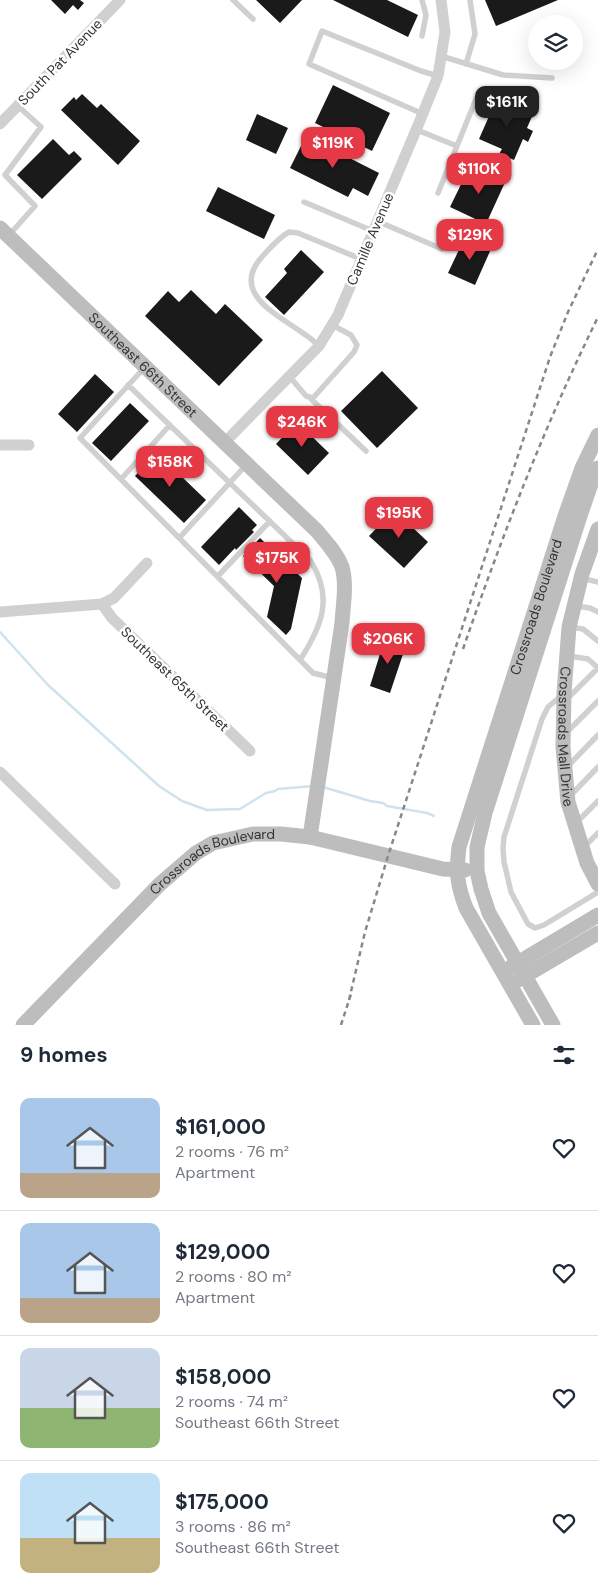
<!DOCTYPE html>
<meta charset="utf-8">
<style>
:root{--surface:#fff;--page:#f2f2f3;--text:#1f2937;--muted:#747a83;--line:#e0e1e3;--accent:#e63946}
body{margin:0;font-family:"DM Sans",sans-serif;background:var(--page);color:var(--text);height:100vh;display:flex;flex-direction:column;font-size:19px;white-space:nowrap}
*{box-sizing:border-box;margin:0}
p{font-size:16px;color:var(--muted)}
.icon{flex:none;width:28px;height:28px;fill:none;stroke:currentColor;stroke-width:2;stroke-linecap:round;stroke-linejoin:round}
.map{position:relative;height:1025px;overflow:hidden}
.drawer{display:flex;flex-direction:column;background:var(--surface);flex:1}
.drawer>*{flex:none}
.controls{position:absolute;left:528px;top:15px;display:grid;gap:10px}
.controls a{display:grid;place-items:center;width:55px;height:55px;border-radius:50%;background:var(--surface);box-shadow:0 5px 20px #0002;font-size:25px}
.price{position:absolute;translate:-50% -42px;padding:0 11px;border-radius:10px;background:var(--accent);color:#fff;font-size:16px;line-height:32px;filter:drop-shadow(0 1px 2px #0008)}
.price::after{content:'';position:absolute;left:50%;top:30px;width:15px;height:11px;margin-left:-8px;background:inherit;clip-path:polygon(0 0,100% 0,50% 100%)}
.price.active{background:#222;color:#fff}
ul{padding:0;list-style:none}
li{display:flex;align-items:center;gap:15px;height:125px;padding:0 20px}
li+li{border-top:1px solid var(--line)}
li span{display:grid;place-items:center;flex:none;width:140px;height:100px;border-radius:10px;color:#555}
li>.icon{margin-inline-start:auto}
span .icon{width:60px;height:60px;fill:#fffc;stroke-width:1}
li b{font-size:21px}
h2{display:flex;justify-content:space-between;align-items:center;height:60px;padding:0 20px;font-size:21px}
.map>svg:first-child{display:block}
.lines{fill:none;stroke-linecap:round;stroke-linejoin:round}
.stream{stroke:#cfe2ee;stroke-width:2.5}
.building{fill:#1a1a1a}
.lane{stroke:#d0d0d0;stroke-width:5.5}
.street{stroke:#d0d0d0;stroke-width:11}
.secondary{stroke:#bdbdbd;stroke-width:15}
.rail{stroke:#888;stroke-width:2.5;stroke-dasharray:5 4;stroke-linecap:butt}
.labels{text-anchor:middle;stroke-width:5;stroke-linejoin:round;paint-order:stroke}
.street-label{font-size:14px;fill:#333;stroke:#fff}
</style>
<div class="map">
<svg width="598" height="1025" viewBox="0 0 598 1025">
<rect width="100%" height="100%" fill="#fff"/>
<g class="lines">
<path class="stream" d="M0 632 47 684 159 786 182 801 207 810 240 809 266 793 275 791 278 789 313 786
M323 787 370 801 383 803 387 806 427 813 434 816"/>
</g>
<path class="building" d="M51 0H80L84 3 78 10 73 5 65 14Z
M256 0H302L280 23Z
M333 0H387L418 15 408 37Z
M485 0H558L496 26Z
M333 85 390 113 372 151 315 123Z
M82 94 97 108 101 104 140 141 118 165 61 110 74 97 76 100Z
M497 98 533 114 527 128 533 131 528 142 523 139 514 160 499 154 502 149 479 139Z
M257 114 288 128 276 154 246 140Z
M306 136 379 173 368 196 353 188 348 197 290 168Z
M53 139 69 155 74 151 82 159 42 199 17 175Z
M469 168 489 178 492 171 507 178 486 224 450 207Z
M218 187 275 215 264 239 206 211Z
M465 237 491 249 475 285 448 273Z
M301 250 324 272 284 315 265 297 287 273 284 269Z
M191 290 216 314 225 304 263 340 219 386 145 316 168 291 179 302Z
M382 371 418 408 377 448 341 411Z
M95 374 114 392 77 432 58 414Z
M130 403 149 421 111 461 92 443Z
M297 422 329 453 308 475 276 444Z
M157 453 206 500 184 523 135 476Z
M239 507 257 525 252 530 254 532 236 550 235 548 219 565 201 547Z
M394 510 428 542 404 568 369 536Z
M260 538 302 578 291 629 286 635 267 617 274 586 243 556Z
M385 638 406 645 390 693 370 686Z"/>
<g class="lines">
<path class="lane" d="M233 0 253 19
M422 0 426 15 422 36
M441 56 503 75 552 78
M466 64 475 34 470 0
M423 114 309 64 322 31 421 71 438 76
M417 130 457 146
M438 193 476 99
M304 202 373 231
M377 221 442 249
M10 234 35 206 5 175 41 127 18 106
M319 346C314 342 310 337 304 334 280 316 230 294 261 258 270 248 278 238 289 232L298 233 361 259
M145 367 80 438 313 673 333 678
M290 377 306 396 313 398 354 352 357 345 351 335 332 325
M128 385 310 560C334 597 322 626 300 660
M309 397 366 451
M122 478 170 425
M180 537 246 465
M218 576 270 521
M581 578 598 582
M576 606 590 608 598 612
M570 627 583 629 598 641
M569 656 588 659 598 668
M562 695 548 707 542 719 504 837 503 848 504 862 511 892 528 924 535 928 544 925 598 892
M567 699 598 668
M566 733 598 701
M567 767 598 735
M570 796 598 767
M576 823 598 801
M584 847 598 833"/>
<path class="street" d="M0 124 120 0
M225 442 319 346 338 315 419 123 438 76 445 32 441 0
M0 445H29
M102 604 112 618 250 751
M0 612 102 604 114 598 147 563
M0 772 115 884"/>
<g class="secondary">
<path id="s1" d="M0 228 317 531C326 542 337 553 342 567 347 584 343 606 342 623L310 837"/>
<path id="s2" d="M598 529 582 574 569 627 564 693 563 747 568 802 587 863 598 884"/>
<path d="M511 967 598 915"/>
<path d="M518 980 598 933"/>
<path id="s3" d="M23 1025 160 884 196 853 213 843 253 834H281L310 837 443 869 465 870"/>
<path id="s4" d="M533 1025 466 908C457 885 456 872 459 847L565 516 582 468 598 435"/>
<path d="M553 1025 489 913 481 889 477 871V847L485 813 580 516 591 484 598 468"/>
</g>
<path class="rail" d="M463 649C502 536 545 425 598 317
M349 1000 365 932 388 856 550 357 568 312 598 249
M341 1025 351 994"/>
</g>
<g class="labels">
<g class="street-label">
<text transform="translate(60 62) rotate(-46)" y="5">South Pat Avenue</text>
<text transform="translate(370 239) rotate(-67)" y="5">Camille Avenue</text>
<text dy="5" stroke="none"><textPath href="#s1" startOffset="198">Southeast 66th Street</textPath></text>
<text dy="5" stroke="none"><textPath href="#s4" startOffset="449">Crossroads Boulevard</textPath></text>
<text transform="translate(175 679) rotate(44)" y="5">Southeast 65th Street</text>
<text dy="5" stroke="none"><textPath href="#s2" startOffset="212">Crossroads Mall Drive</textPath></text>
<text dy="5" stroke="none"><textPath href="#s3" startOffset="256">Crossroads Boulevard</textPath></text>
</g>
</g>
</svg>
<div class="controls">
<a><svg class="icon" aria-label="layers" viewBox="0 0 24 24"><path d="M12 4l9 5-9 5-9-5zM3 14l9 5 9-5"/></svg></a>
</div>
<b class="price active" style="left:507px;top:128px">$161K</b>
<b class="price" style="left:333px;top:169px">$119K</b>
<b class="price" style="left:479px;top:195px">$110K</b>
<b class="price" style="left:470px;top:261px">$129K</b>
<b class="price" style="left:302px;top:448px">$246K</b>
<b class="price" style="left:170px;top:488px">$158K</b>
<b class="price" style="left:399px;top:539px">$195K</b>
<b class="price" style="left:277px;top:584px">$175K</b>
<b class="price" style="left:388px;top:665px">$206K</b>
</div>
<section class="drawer">
<h2>9 homes<svg class="icon" aria-label="filters" viewBox="0 0 24 24"><path d="M4 7h16M4 17h16"/><circle cx="9" cy="7" r="2"/><circle cx="15" cy="17" r="2"/></svg></h2>
<ul>
<li><span style="background:linear-gradient(#a9c7e8 75%,#b9a48a 0)"><svg class="icon" aria-label="home" viewBox="0 0 24 24"><path d="M3 11l9-7 9 7M6 9v11h12V9"/></svg></span><div><b>$161,000</b><p>2 rooms · 76 m²</p><p>Apartment</p></div><svg class="icon" aria-label="heart" viewBox="0 0 24 24"><path d="M12 20l-8-8c-3-5 5-10 8-4 3-6 11-1 8 4z"/></svg></li>
<li><span style="background:linear-gradient(#a9c7e8 75%,#b9a48a 0)"><svg class="icon" aria-label="home" viewBox="0 0 24 24"><path d="M3 11l9-7 9 7M6 9v11h12V9"/></svg></span><div><b>$129,000</b><p>2 rooms · 80 m²</p><p>Apartment</p></div><svg class="icon" aria-label="heart" viewBox="0 0 24 24"><path d="M12 20l-8-8c-3-5 5-10 8-4 3-6 11-1 8 4z"/></svg></li>
<li><span style="background:linear-gradient(#c9d6e8 60%,#8fb573 0)"><svg class="icon" aria-label="home" viewBox="0 0 24 24"><path d="M3 11l9-7 9 7M6 9v11h12V9"/></svg></span><div><b>$158,000</b><p>2 rooms · 74 m²</p><p>Southeast 66th Street</p></div><svg class="icon" aria-label="heart" viewBox="0 0 24 24"><path d="M12 20l-8-8c-3-5 5-10 8-4 3-6 11-1 8 4z"/></svg></li>
<li><span style="background:linear-gradient(#bfe0f5 65%,#c2b280 0)"><svg class="icon" aria-label="home" viewBox="0 0 24 24"><path d="M3 11l9-7 9 7M6 9v11h12V9"/></svg></span><div><b>$175,000</b><p>3 rooms · 86 m²</p><p>Southeast 66th Street</p></div><svg class="icon" aria-label="heart" viewBox="0 0 24 24"><path d="M12 20l-8-8c-3-5 5-10 8-4 3-6 11-1 8 4z"/></svg></li>
</ul>
</section>
